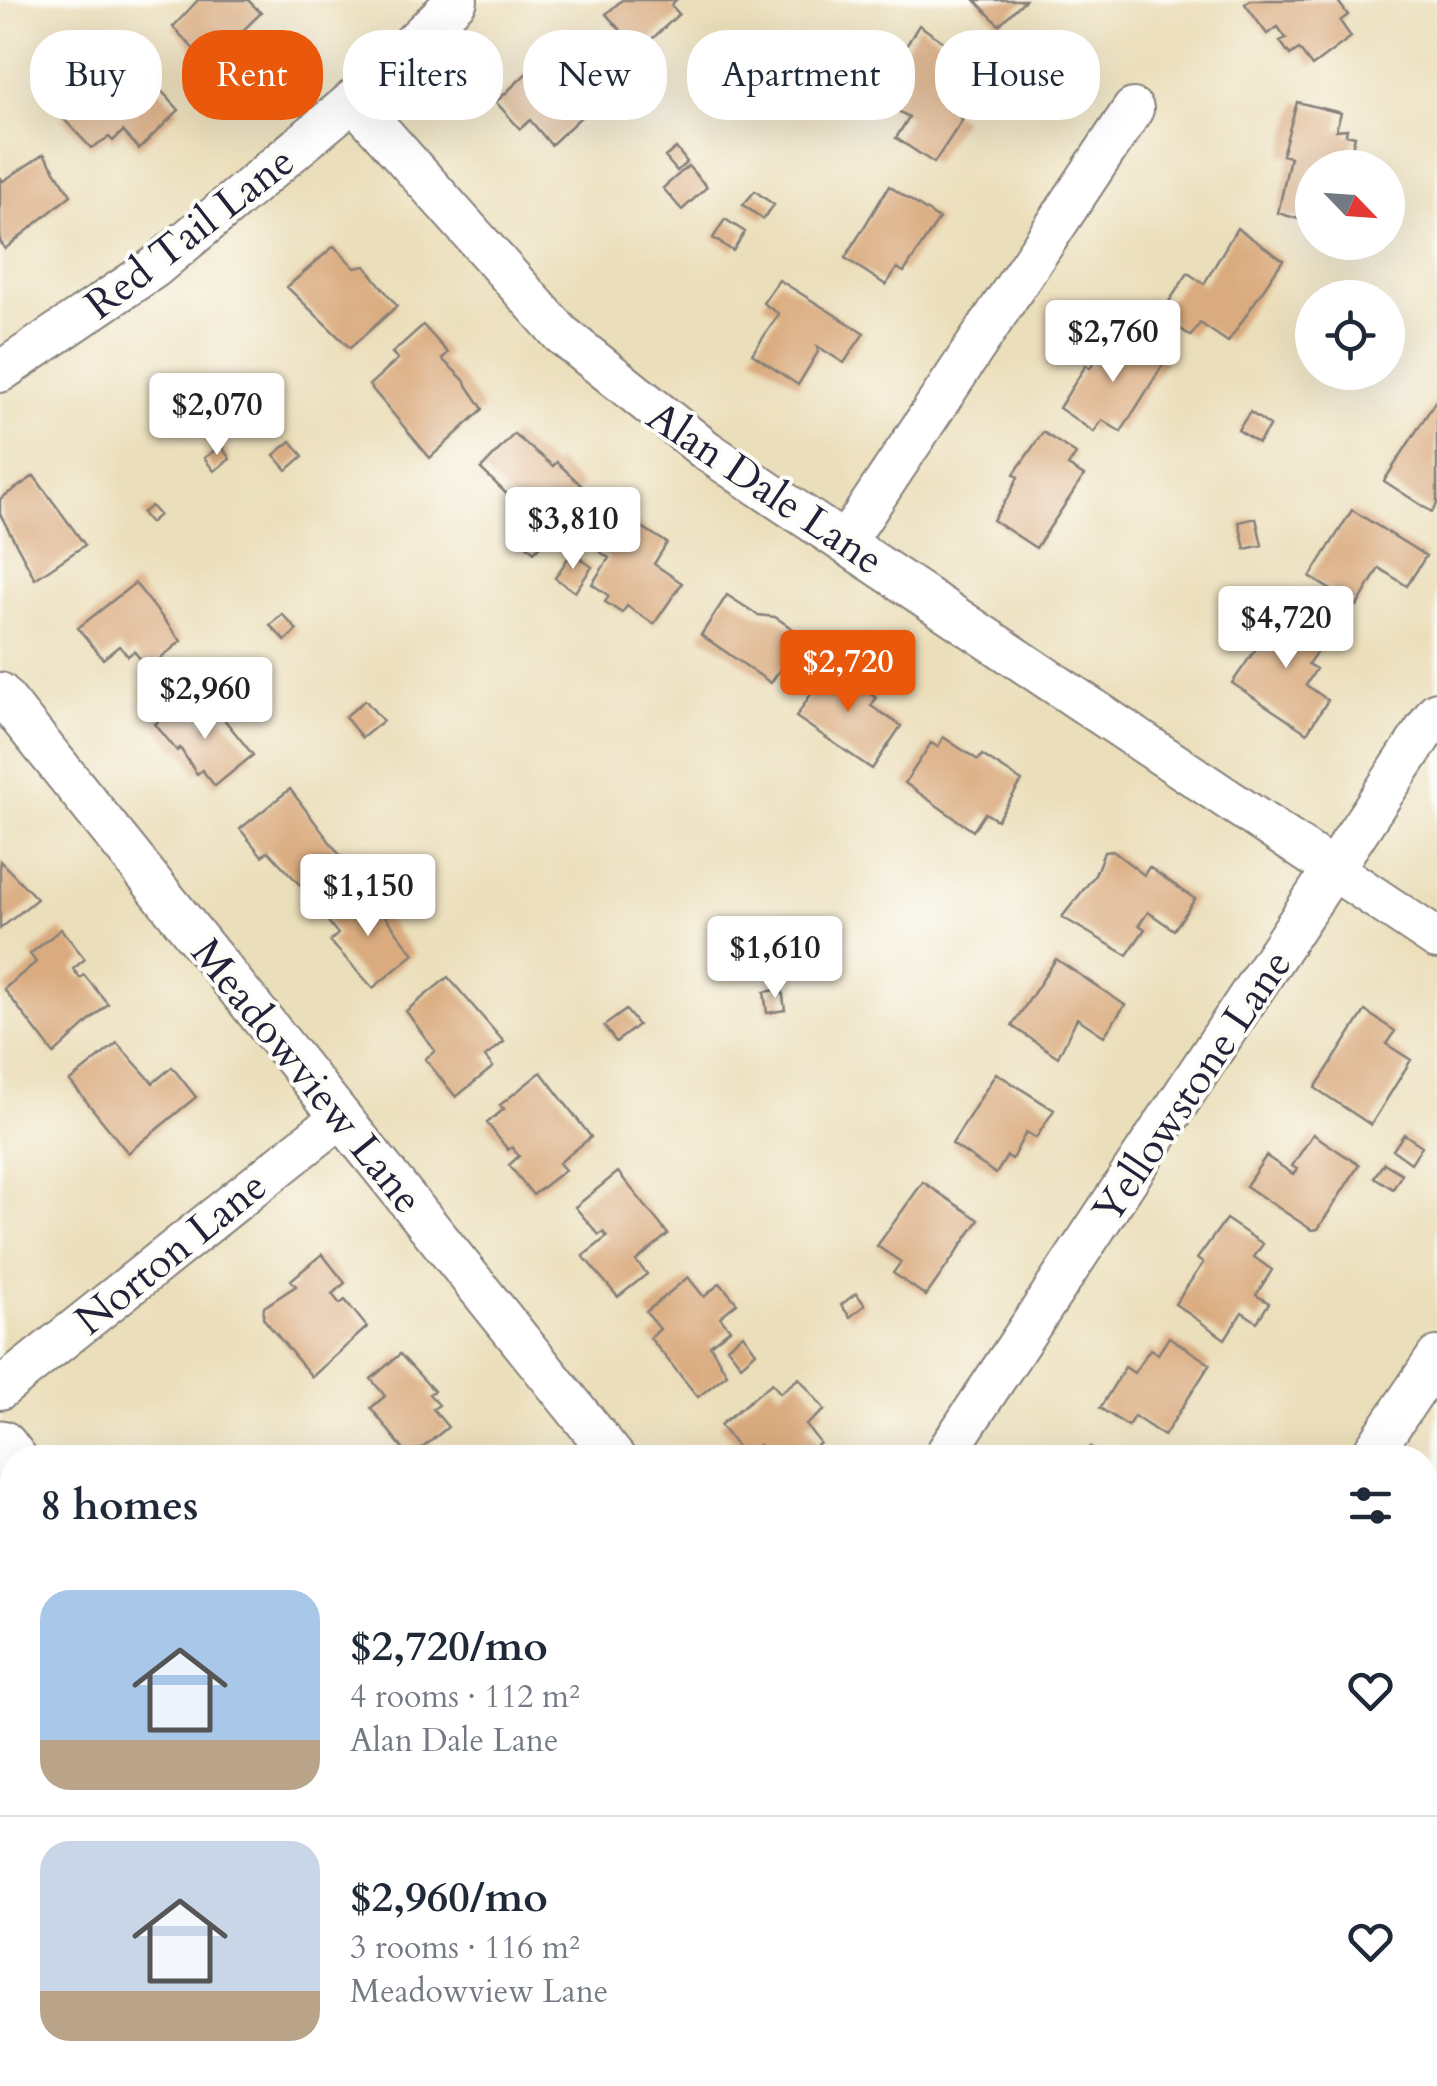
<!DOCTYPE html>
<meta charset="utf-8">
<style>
:root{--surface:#fff;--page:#f6f6f7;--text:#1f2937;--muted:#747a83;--line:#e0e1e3;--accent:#ea580c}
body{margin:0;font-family:Cardo,serif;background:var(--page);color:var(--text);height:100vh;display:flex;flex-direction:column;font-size:38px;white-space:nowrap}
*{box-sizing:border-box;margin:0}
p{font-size:32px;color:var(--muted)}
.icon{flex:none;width:55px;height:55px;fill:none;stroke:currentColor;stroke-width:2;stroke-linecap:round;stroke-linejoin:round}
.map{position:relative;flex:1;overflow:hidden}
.side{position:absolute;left:0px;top:1445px;width:1438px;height:642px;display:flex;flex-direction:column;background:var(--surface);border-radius:40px 40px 0 0;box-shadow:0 10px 40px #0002}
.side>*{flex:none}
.hud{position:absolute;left:30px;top:30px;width:1378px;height:90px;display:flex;gap:20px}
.needle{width:65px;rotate:115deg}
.fabs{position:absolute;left:1295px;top:150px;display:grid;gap:20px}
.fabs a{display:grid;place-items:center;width:110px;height:110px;border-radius:50%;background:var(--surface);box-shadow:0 10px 40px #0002;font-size:50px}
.price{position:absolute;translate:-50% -85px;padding:0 22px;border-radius:10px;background:#fff;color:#222;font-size:32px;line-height:65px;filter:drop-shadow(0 2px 5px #0008)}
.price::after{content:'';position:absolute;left:50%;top:60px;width:30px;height:22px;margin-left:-15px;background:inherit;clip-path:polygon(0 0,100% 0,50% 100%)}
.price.current{background:var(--accent);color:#fff}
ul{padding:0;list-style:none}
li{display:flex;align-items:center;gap:30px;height:250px;padding:0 40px}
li+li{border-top:2px solid var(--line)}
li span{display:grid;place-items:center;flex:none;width:280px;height:200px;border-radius:30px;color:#555}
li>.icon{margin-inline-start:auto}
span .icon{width:120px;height:120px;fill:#fffc;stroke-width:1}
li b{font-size:42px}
h2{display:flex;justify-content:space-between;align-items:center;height:120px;padding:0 40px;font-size:42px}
.pill{padding:0 35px;border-radius:40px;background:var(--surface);box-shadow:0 10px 40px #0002;font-size:35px;line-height:90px}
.pill.current{background:var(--accent);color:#fff}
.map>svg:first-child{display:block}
.building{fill:#daab7f}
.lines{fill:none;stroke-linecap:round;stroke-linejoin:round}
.minor-casing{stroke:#86807a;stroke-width:44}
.secondary-casing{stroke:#86807a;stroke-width:59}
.minor{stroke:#fff;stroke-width:40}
.secondary{stroke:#fff;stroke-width:55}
.labels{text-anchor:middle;stroke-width:8;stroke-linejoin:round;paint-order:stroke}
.street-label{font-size:42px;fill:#22223b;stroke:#fdfcf7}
</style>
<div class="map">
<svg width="1437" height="2086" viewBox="0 0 1437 2086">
<rect width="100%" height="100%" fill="#fdfcf7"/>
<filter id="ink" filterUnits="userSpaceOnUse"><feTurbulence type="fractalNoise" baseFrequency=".01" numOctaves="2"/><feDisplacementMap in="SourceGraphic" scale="20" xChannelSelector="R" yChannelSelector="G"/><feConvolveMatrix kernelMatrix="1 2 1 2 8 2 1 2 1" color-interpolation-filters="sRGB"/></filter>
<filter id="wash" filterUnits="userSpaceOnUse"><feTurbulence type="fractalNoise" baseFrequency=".0048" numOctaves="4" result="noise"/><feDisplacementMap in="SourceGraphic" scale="40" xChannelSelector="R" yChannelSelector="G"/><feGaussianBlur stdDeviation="2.25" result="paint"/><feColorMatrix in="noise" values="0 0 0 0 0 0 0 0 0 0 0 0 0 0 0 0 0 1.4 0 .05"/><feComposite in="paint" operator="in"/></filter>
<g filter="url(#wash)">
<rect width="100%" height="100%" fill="#ebdeba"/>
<g id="blocks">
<path class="building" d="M198 0H248L261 13 235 38 247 51 219 76 173 27Z
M622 0H676L671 5 679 14 639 51 606 14Z
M975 0H1025L999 25Z
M1250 0H1337L1348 15 1340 21 1351 37 1312 66 1299 49 1290 55 1280 41 1286 38 1278 27 1267 34 1245 4Z
M919 25 980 67 959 99 955 96 947 108 963 119 934 163 896 138 909 117 876 99 874 89 892 69Z
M574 43 613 87 551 145 530 120 520 129 496 102 531 69 537 75Z
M118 67 132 82 144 72 179 110 139 149 123 131 113 141 109 137 91 148 62 117Z
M1297 102 1341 113 1336 130 1347 129 1346 134 1355 136 1347 168H1312V223L1278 213 1290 157 1282 155Z
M676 148 687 162 677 171 665 157Z
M44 154 71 195 5 249 0 241V177L3 181Z
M688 166 707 187 682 210 663 188Z
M889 186 939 219 904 272 897 268 886 285 845 258Z
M755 191 774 205 763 219 743 205Z
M725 219 745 232 733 251 713 238Z
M1237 228 1283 260 1228 342 1200 323 1191 336 1160 315 1188 273 1204 284Z
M334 246 355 268 365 266 397 306 350 348 287 287Z
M779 280 864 333 844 363 817 346 818 352 798 385 752 354 779 314 763 303Z
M423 325 448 353 442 359 463 379 483 409 430 458 369 385 398 359 392 353Z
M1127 334 1166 360 1121 432 1102 420 1094 432 1059 408 1086 365 1090 368 1106 345 1115 351Z
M1437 399V504L1432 512 1384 481Z
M1250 412 1270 426 1258 443 1238 430Z
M1043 432 1076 454 1068 466 1084 476 1036 548 993 520 1010 494 1018 477 1014 474Z
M514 434 553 466 557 462 582 486 556 512 540 497 525 512 481 469Z
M291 441 303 456 287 470 274 455Z
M221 446 230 459 214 471 204 458Z
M34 476 85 545 35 579 0 514V499Z
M151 506 159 515 150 523 142 513Z
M1352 510 1426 556 1407 586 1379 568 1357 606 1310 577Z
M620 513 667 543 654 564 682 583 654 624 627 606 622 613 605 602 609 596 592 584 609 558 596 549Z
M1256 518 1262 545 1245 549 1239 522Z
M539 520 553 533 534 552 520 539Z
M572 552 592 567 575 592 555 578Z
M135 583 181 641 148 669 134 651 128 656 119 646 103 659 78 628Z
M727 595 758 615 775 617 802 635 771 683 701 635Z
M1262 596 1276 605 1265 622 1250 613Z
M1285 607 1328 636 1308 664 1316 669 1306 685 1328 700 1307 733 1232 683Z
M282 614 297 630 285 641 270 625Z
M835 657 865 677 860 686 876 698 871 706 901 726 872 769 796 717Z
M184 699 204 725 219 713 253 755 215 786 202 770 197 774 180 748 177 751 155 724Z
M365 700 383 721 362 738 345 717Z
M943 737 978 760 982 755 1022 781 997 820 985 813 973 831 905 783 931 743 938 747Z
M290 789 342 858 304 889 268 851 262 856 240 829Z
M1113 851 1144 875 1149 867 1195 899 1174 930 1148 912 1139 925 1145 929 1127 955 1062 917 1095 875 1104 852Z
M0 861 37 899 0 929Z
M363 888 414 954 373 988 330 941 338 934 326 919Z
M61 929 85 959 73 969 80 978 84 975 108 1004 54 1054 4 989 36 962 30 954Z
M1056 959 1125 1005 1104 1036 1077 1018 1058 1057 1012 1026Z
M448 977 504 1042 485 1057 493 1067 456 1097 425 1059 435 1051 406 1011Z
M782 989 785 1010 767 1013 764 992Z
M626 1010 638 1025 616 1042 604 1026Z
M1365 1011 1395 1031 1386 1044 1411 1060 1371 1125 1315 1088Z
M117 1043 153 1083 172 1067 196 1097 128 1153 70 1081Z
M541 1072 591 1137 559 1163 565 1170 533 1195 509 1165 519 1156 512 1147 508 1150 487 1123 504 1109 500 1105Z
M996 1073 1054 1110 1036 1138 1026 1132 1012 1159 1007 1156 996 1174 952 1144Z
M1313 1134 1359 1165 1318 1229 1312 1230 1246 1186 1266 1156 1293 1174 1297 1169 1292 1166Z
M1404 1134 1422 1146 1411 1163 1393 1150Z
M1384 1163 1402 1174 1393 1189 1374 1177Z
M618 1172 668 1234 636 1261 647 1274 618 1297 583 1256 607 1237 603 1232 599 1235 575 1207Z
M923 1182 979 1220 926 1296 893 1273 901 1262 877 1246Z
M1226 1219 1263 1244 1254 1257 1272 1270 1256 1295 1269 1303 1257 1322 1242 1312 1225 1339 1175 1304 1203 1263 1197 1259Z
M322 1254 345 1283 332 1294 340 1304 345 1300 367 1327 312 1377 263 1318 264 1307 296 1286 291 1280Z
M688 1277 704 1297 720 1283 737 1303 720 1317 730 1329 710 1345 727 1374 698 1397 650 1338 660 1329 646 1312Z
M856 1293 865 1305 850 1317 841 1305Z
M743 1334 756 1352 741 1365 727 1347Z
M1169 1337 1210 1364 1164 1436 1134 1416 1128 1426 1100 1408 1125 1367 1134 1373 1150 1349 1158 1354Z
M400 1354 434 1391 429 1394 439 1405 433 1409 448 1427 410 1458 371 1408 385 1396 371 1379Z
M799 1378 825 1410 806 1425 820 1443 803 1458H769L759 1445 745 1457 720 1425 772 1383 780 1393Z
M1090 1447 1105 1458H1083Z
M9 1729 12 1733V1870L0 1855 4 1826 0 1821V1737Z
M1437 1786V1833L1425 1823V1800Z
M1425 1871 1437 1881V1901L1425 1915Z
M1204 2075H1267L1282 2083 1188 2086 1191 2081 1198 2086Z"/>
</g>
</g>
<g filter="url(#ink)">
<use href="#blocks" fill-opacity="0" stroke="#86807a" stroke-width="2.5"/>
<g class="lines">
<defs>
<path id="minor" d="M353 100 561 334 707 451 1437 939
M0 372 154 268 362 93 457 0
M846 541 1133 109
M0 693 615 1458
M0 1389 341 1117
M943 1458 1437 712
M1369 1458 1437 1357
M1425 2069 1437 2055
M938 2086 949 2075"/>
<path id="secondary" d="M0 1448 12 1464
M494 2075 503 2086"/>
</defs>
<use href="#minor" class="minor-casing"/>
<use href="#secondary" class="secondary-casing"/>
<use href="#minor" class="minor"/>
<use href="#secondary" class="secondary"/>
</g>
</g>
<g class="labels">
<g class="street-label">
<text transform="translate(189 232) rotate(-38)" y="15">Red Tail Lane</text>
<text transform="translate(766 487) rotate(34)" y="15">Alan Dale Lane</text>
<text transform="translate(308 1075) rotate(51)" y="15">Meadowview Lane</text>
<text transform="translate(1191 1086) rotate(-56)" y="15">Yellowstone Lane</text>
<text transform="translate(170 1252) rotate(-39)" y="15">Norton Lane</text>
</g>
</g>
</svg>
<div class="fabs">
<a><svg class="needle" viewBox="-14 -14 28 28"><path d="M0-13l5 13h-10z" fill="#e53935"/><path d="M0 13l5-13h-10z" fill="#747a83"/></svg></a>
<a><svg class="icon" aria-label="locate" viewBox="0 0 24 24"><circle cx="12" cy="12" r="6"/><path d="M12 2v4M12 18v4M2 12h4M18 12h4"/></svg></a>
</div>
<b class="price" style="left:1113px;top:385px">$2,760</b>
<b class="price" style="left:217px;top:458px">$2,070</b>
<b class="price" style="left:573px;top:572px">$3,810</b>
<b class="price" style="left:1286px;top:671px">$4,720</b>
<b class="price current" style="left:848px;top:715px">$2,720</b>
<b class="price" style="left:205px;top:742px">$2,960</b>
<b class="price" style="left:368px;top:939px">$1,150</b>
<b class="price" style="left:775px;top:1001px">$1,610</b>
<div class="hud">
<a class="pill">Buy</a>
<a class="pill current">Rent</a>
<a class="pill">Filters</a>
<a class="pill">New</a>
<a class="pill">Apartment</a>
<a class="pill">House</a>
</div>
<section class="side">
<h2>8 homes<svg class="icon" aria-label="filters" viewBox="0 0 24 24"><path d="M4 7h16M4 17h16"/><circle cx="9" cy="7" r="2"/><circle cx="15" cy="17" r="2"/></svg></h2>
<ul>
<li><span style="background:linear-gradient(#a9c7e8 75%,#b9a48a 0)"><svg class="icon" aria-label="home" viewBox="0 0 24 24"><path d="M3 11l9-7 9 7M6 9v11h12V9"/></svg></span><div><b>$2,720/mo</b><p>4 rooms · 112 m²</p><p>Alan Dale Lane</p></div><svg class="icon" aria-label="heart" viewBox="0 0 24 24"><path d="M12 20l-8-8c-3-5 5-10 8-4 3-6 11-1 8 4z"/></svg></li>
<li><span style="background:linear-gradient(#c9d6e8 75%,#b9a48a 0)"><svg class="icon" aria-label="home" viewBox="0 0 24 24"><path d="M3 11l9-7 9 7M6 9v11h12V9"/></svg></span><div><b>$2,960/mo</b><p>3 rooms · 116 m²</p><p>Meadowview Lane</p></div><svg class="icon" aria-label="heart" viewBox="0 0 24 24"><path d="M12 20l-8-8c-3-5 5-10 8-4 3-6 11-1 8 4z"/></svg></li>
</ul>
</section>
</div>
